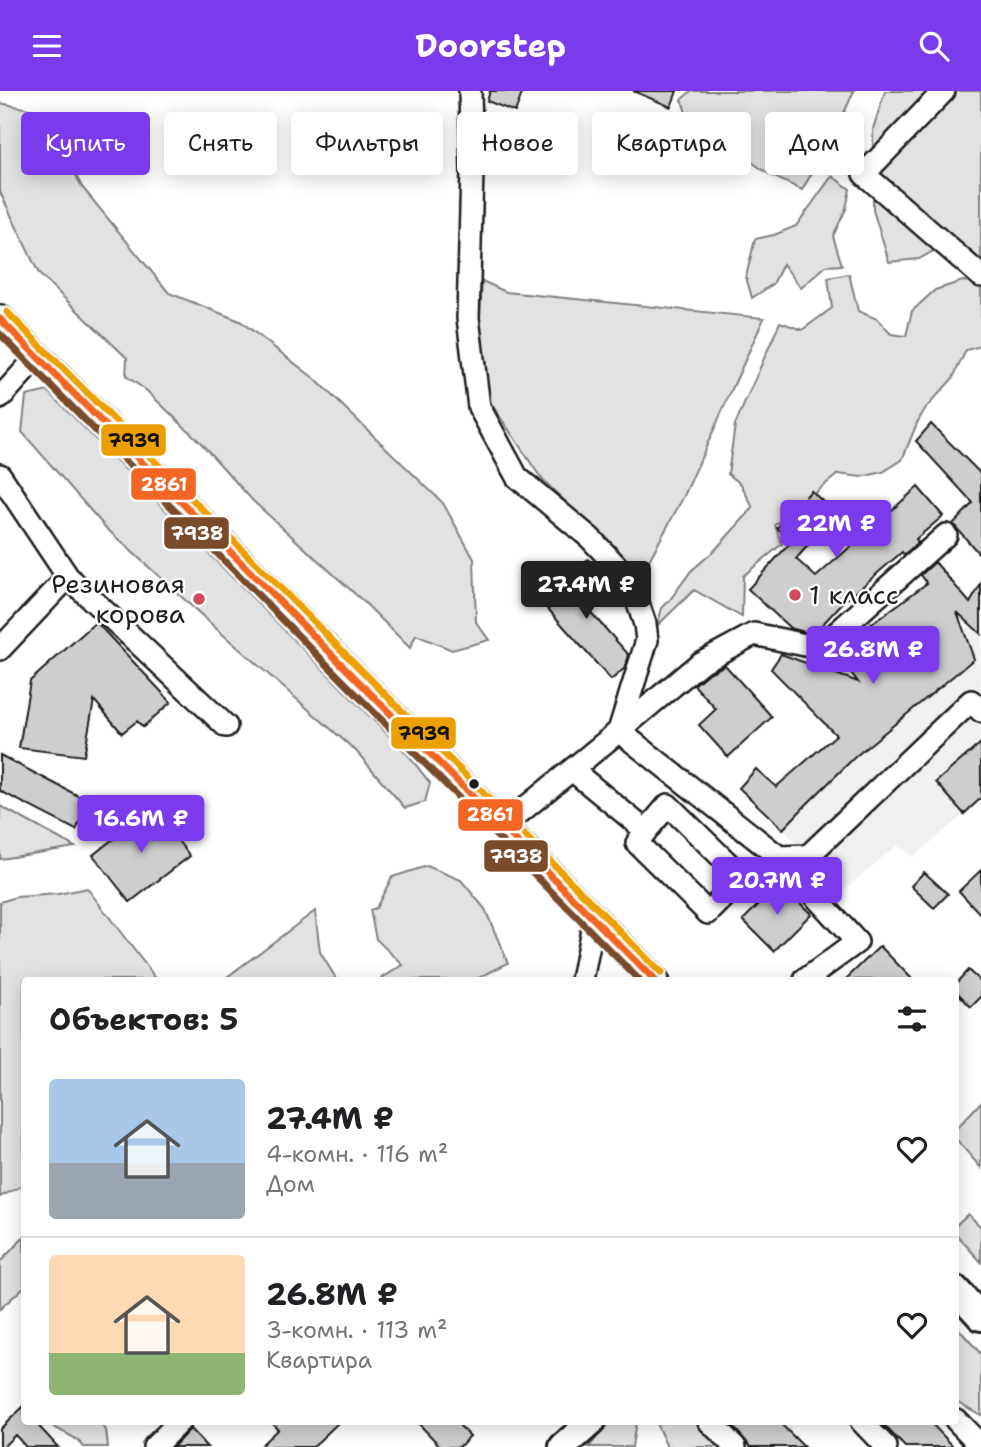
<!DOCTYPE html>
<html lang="ru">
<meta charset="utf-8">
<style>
:root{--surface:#fff;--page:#f6f6f6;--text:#202124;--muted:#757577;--line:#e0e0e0;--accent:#7c3aed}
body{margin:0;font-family:"Shantell Sans",sans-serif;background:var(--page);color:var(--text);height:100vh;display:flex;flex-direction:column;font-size:26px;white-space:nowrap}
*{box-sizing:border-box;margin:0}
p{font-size:23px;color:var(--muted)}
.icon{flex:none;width:38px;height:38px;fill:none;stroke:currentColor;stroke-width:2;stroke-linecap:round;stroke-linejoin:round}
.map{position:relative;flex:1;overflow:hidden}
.details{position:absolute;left:21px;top:886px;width:938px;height:448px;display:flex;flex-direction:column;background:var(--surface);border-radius:7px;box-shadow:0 4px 18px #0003}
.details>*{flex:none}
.guide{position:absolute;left:21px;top:21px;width:940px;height:63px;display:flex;gap:14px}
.price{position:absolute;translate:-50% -60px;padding:0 16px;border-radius:7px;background:var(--accent);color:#fff;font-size:23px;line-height:46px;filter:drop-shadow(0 2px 4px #0008)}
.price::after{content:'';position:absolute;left:50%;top:42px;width:21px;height:16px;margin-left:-10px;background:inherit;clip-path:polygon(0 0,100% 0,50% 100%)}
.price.on{background:#222;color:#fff}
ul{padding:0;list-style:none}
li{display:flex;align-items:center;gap:21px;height:175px;padding:0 28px}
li+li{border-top:2px solid var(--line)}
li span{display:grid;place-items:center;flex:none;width:196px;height:140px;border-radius:7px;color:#555}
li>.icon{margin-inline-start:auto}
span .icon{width:84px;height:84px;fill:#fffc;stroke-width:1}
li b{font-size:30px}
h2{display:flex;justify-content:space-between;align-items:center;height:84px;padding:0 28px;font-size:30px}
.tag{padding:0 24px;border-radius:7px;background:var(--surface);box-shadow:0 4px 18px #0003;font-size:24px;line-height:63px}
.tag.on{background:var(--accent);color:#fff}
header{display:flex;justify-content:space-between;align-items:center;height:91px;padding:0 28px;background:var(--accent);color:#fff;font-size:32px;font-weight:700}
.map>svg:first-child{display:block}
.built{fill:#f0f0f0}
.green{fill:#e2e2e2;stroke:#7f7f7f;stroke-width:2}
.building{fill:#cecece;stroke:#1c1c1c;stroke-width:2}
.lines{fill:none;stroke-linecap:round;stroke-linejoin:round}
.minor-casing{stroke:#1c1c1c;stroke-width:26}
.major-casing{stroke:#1c1c1c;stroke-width:32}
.minor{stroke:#fff;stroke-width:21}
.major{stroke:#fff;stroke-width:26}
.bus-1-casing{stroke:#fff;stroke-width:12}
.bus-2-casing{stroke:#fff;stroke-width:12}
.bus-3-casing{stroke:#fff;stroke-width:12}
.bus-1{stroke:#f26522;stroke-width:7}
.bus-2{stroke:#7a4b2a;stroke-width:7}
.bus-3{stroke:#ec9f01;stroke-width:7}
.poi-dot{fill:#d1495b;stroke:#fff;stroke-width:2.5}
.bus-dot{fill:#1c1c1c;stroke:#fff;stroke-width:2.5}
.labels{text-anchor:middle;stroke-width:5;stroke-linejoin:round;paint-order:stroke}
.poi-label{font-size:26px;fill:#1c1c1c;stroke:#fff;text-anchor:end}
.line-badge{stroke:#fff;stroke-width:2.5}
.badge-label{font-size:19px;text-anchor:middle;font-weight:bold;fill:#fff}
.pale-badge-label{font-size:19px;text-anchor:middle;font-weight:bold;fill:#111}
</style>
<header><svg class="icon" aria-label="menu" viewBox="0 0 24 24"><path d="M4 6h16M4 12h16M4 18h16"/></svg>Doorstep<svg class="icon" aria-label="search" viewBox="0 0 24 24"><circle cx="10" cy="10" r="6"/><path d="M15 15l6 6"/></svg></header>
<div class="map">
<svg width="981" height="1356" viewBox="0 0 981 1356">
<rect width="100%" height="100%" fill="#fff"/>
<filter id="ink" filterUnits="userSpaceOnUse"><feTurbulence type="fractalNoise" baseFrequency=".0143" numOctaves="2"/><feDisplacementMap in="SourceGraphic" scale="14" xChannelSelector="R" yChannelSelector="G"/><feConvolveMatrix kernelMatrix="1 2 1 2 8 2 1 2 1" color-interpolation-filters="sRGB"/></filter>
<g filter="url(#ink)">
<path class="built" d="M962 535 978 540 981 543V709L913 766 897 754 845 798 808 765 783 738 856 665 974 568Z"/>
<path class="green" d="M691 0H854L833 46 802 99 770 84 728 54 691 40 682 8Z
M885 0H981V181L946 153 919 168 889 171 873 119V38Z
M0 12 43 21 82 96 169 202 240 230 315 288 443 412 474 468 476 531 489 549 452 559 416 544 410 557 365 512 253 410 200 351 147 300 126 285 127 267 39 183 0 101Z
M832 85 850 98 846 118 833 145 842 174 826 175 801 197 783 173 773 193 752 207 746 186 755 148 774 144 796 135Z
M849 183 858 220 877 228 891 243 906 245 912 220 935 199 963 190 981 192V255L966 259 953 287 925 318 917 332 902 369 883 381 861 386 838 383 775 434 782 453 743 485 742 526 694 499 657 535 662 517 669 510 691 480 715 459 753 417 741 393 728 383 735 334 780 231 802 239 832 217 828 187Z
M482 190 506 201 764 227 684 405 641 484 541 387 476 290Z
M48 300 408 664 430 692 425 711 405 717 356 660 220 541 106 437 22 341 26 305Z
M0 715 75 756 0 768Z
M427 775 461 789 485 818 508 872 475 889H383L382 887 403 874 376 848 370 819 376 817 392 786Z
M87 797 157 889H24V1094L0 1106V811L16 806 58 803Z
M315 820 320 861 337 889H223Z
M981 1011V1077L956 1048V1038Z
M968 1123 981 1136V1171L956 1143V1134Z
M24 1146V1196L0 1218V1171Z
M956 1235 981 1263V1324L958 1311 956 1308Z
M46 1330H97L106 1339 108 1356H84C75 1343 57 1341 46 1330Z
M610 1330H636L632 1356H589Z
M655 1330H718L731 1356H667Z"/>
<path class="building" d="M490 0H523L515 21 487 10Z
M633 0H677L671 16Z
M931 333 981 383V465L953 433 973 412 916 350Z
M918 396 943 425 916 448 918 451 904 464 902 461 849 507 848 506 819 537 805 541 790 537 748 498 792 450 777 437 811 400 836 422 796 468 816 486Z
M588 468 602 484 577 506 629 564 625 577 611 589 541 510Z
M935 471 970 512 981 493V543L957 521 974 568 856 665 808 712 783 738 739 697 756 678 776 696 836 644 771 578 781 563 858 591 835 560 927 492 921 484Z
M96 531 171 611 143 636 137 630 122 642 94 609 84 665 19 657 30 590Z
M725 574 772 626 728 666 699 634 716 618 694 594 707 583Z
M981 652V707L964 723 936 691Z
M0 664 90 711 76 739 0 700Z
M152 717 190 765 130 811 93 764Z
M981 779V824L959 800Z
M924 781 948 803 934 817 911 795Z
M780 792 811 823 774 860 743 829Z
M880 855 913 889H845Z
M968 879 981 891V906L971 916 956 900V892Z
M24 1315V1330H34L58 1356H26L15 1344 3 1356H0V1338Z
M270 1330H340L313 1356H259L278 1338Z
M416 1330H455L470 1345 459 1356H441Z
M728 1330H778L804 1356H751Z
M880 1330H929L954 1356H905Z
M190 1338 207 1356H173L189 1339Z"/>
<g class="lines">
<defs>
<path id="minor" d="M470 0 472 80 468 227 479 316 517 386 590 447 630 489 645 533 647 549 619 640 502 736
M944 0 864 83 981 185
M0 307 38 265
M0 384 68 486 0 558
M946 444 831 547 805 554 754 543 700 572 619 640 779 766 808 765 971 610 981 620
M68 486 226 635
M572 679 646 740 668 714 743 787 708 822 637 752 646 740
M755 792 779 766 857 851 805 889
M582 889 594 828
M956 1329 981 1355
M709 1330 735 1356
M861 1330 886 1356
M154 1356 180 1330"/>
<path id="major" d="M0 228 654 889
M956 1199 981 1226
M563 1356 592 1330"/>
</defs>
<use href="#minor" class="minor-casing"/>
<use href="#major" class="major-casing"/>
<use href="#minor" class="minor"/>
<use href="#major" class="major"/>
<defs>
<path id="bus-1" d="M0 228 654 889"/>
<path id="bus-2" d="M0 243 639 889"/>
<path id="bus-3" d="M7 221 661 882"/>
</defs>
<use href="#bus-1" class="bus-1-casing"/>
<use href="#bus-2" class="bus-2-casing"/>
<use href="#bus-3" class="bus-3-casing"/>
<use href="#bus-1" class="bus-1"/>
<use href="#bus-2" class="bus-2"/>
<use href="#bus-3" class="bus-3"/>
</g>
</g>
<g class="poi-dot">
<circle cx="795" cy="504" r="7"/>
<circle cx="199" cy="508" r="7"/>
</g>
<circle class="bus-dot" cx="474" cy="693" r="6"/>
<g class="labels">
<g class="poi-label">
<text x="185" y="502">Резиновая<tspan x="185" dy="30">корова</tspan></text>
<text x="809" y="513" text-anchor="start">1 класс</text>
</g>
</g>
<g class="line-badge">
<rect x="100" y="332" width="67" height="34" rx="7" fill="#ec9f01"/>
<rect x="130" y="376" width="67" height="34" rx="7" fill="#f26522"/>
<rect x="163" y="425" width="67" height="34" rx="7" fill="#7a4b2a"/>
<rect x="390" y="625" width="67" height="34" rx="7" fill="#ec9f01"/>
<rect x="457" y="707" width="67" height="34" rx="7" fill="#f26522"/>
<rect x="483" y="748" width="66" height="34" rx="7" fill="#7a4b2a"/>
</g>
<g class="badge-label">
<text x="164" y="400">2861</text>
<text x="197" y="449">7938</text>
<text x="490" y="730">2861</text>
<text x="516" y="772">7938</text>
</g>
<g class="pale-badge-label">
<text x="134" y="356">7939</text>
<text x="424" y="649">7939</text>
</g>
</svg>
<b class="price" style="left:836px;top:469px">22M ₽</b>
<b class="price on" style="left:586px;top:530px">27.4M ₽</b>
<b class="price" style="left:873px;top:595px">26.8M ₽</b>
<b class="price" style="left:141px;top:764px">16.6M ₽</b>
<b class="price" style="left:777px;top:826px">20.7M ₽</b>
<div class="guide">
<a class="tag on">Купить</a>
<a class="tag">Снять</a>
<a class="tag">Фильтры</a>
<a class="tag">Новое</a>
<a class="tag">Квартира</a>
<a class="tag">Дом</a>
</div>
<section class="details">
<h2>Объектов: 5<svg class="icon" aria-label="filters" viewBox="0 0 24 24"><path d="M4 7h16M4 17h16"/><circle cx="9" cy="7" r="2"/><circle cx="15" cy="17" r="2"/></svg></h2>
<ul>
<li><span style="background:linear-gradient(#a9c7e8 60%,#9aa5b1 0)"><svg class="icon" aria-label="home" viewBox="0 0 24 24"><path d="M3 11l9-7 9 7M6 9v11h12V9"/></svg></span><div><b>27.4M ₽</b><p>4-комн. · 116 m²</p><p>Дом</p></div><svg class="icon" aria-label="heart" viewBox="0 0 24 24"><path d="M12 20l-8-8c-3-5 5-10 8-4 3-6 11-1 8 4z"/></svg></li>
<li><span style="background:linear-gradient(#ffd9b3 70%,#8fb573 0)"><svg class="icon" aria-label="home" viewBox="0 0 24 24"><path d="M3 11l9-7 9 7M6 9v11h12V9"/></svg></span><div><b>26.8M ₽</b><p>3-комн. · 113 m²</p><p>Квартира</p></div><svg class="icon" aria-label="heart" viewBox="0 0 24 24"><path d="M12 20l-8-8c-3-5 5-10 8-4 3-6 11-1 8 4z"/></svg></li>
</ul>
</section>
</div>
